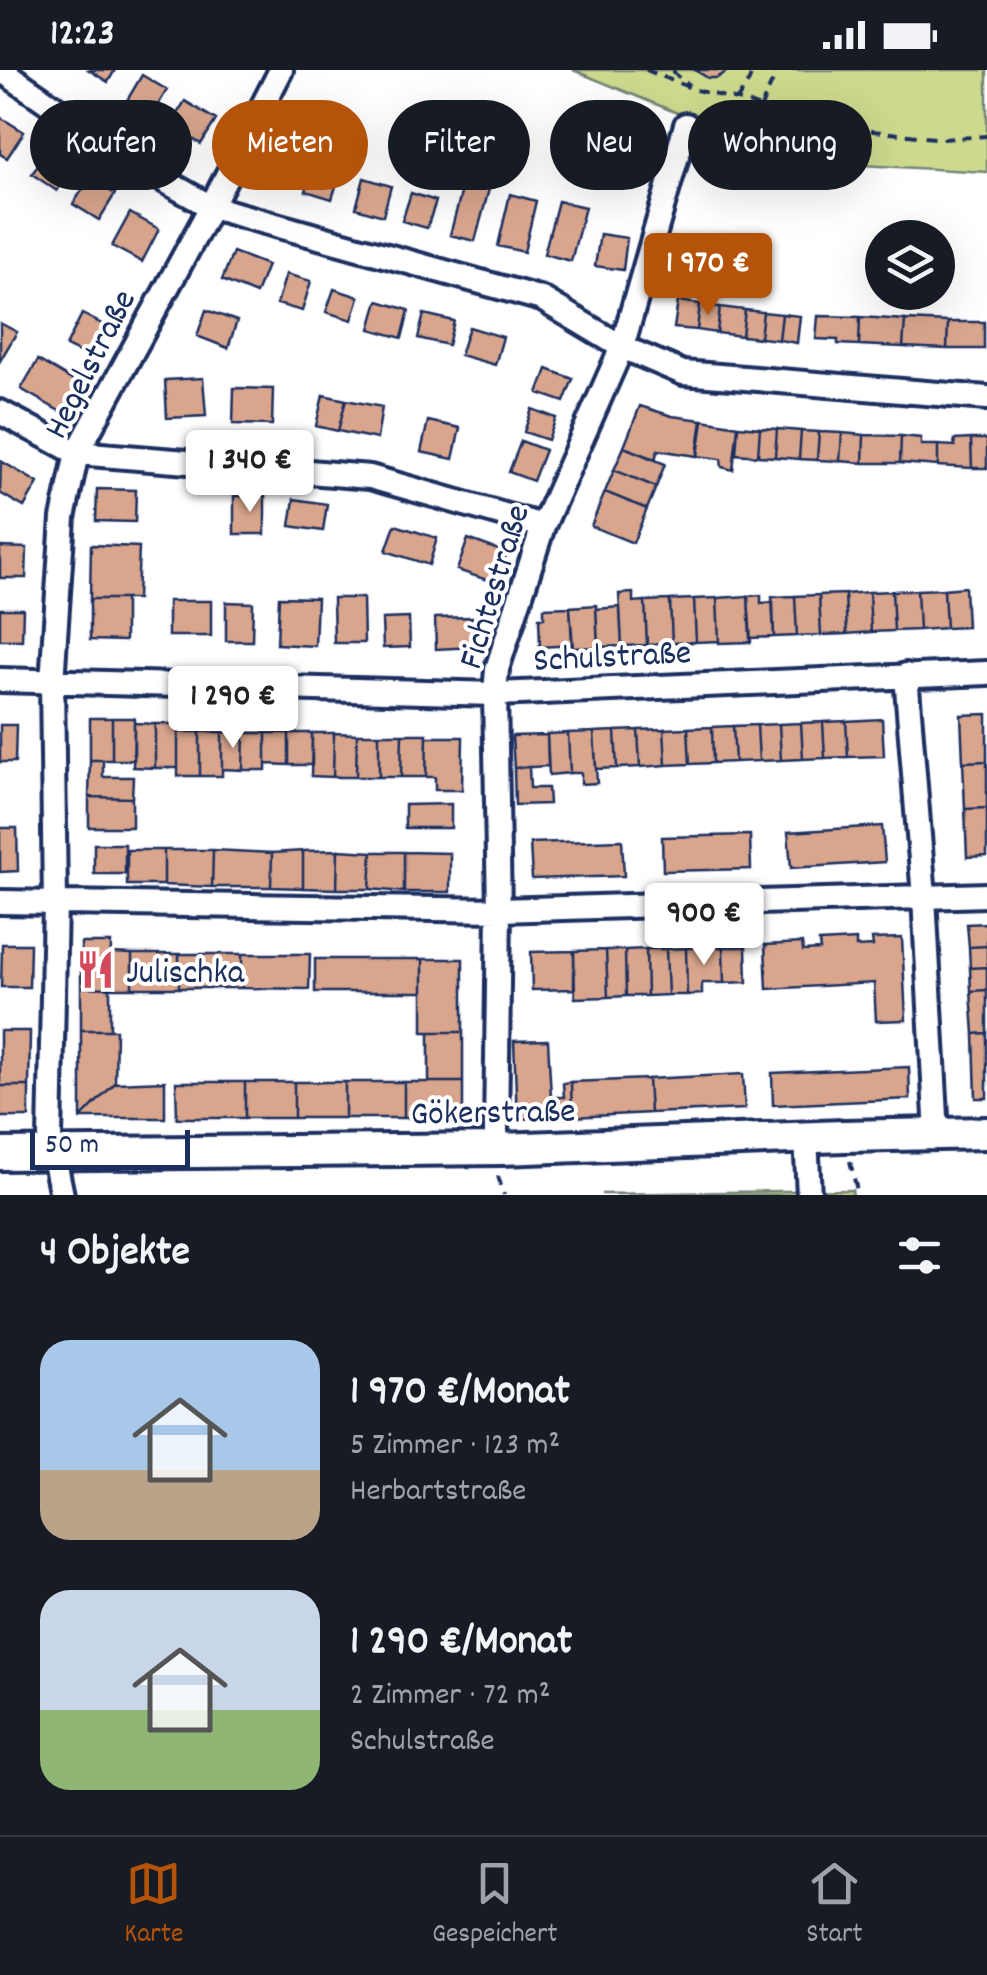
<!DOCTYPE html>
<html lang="de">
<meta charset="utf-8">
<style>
:root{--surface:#171b24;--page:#242831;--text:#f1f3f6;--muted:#9ea1a6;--line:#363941;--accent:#b45309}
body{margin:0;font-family:Dekko,sans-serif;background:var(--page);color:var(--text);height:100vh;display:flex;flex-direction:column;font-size:38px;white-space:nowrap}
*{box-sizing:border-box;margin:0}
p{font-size:32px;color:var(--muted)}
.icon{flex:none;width:55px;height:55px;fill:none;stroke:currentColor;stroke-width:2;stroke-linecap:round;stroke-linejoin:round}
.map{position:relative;height:1125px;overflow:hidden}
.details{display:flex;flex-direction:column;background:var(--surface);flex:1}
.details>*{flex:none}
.banner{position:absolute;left:30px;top:30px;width:928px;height:90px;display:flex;gap:20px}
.tools{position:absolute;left:865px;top:150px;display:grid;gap:20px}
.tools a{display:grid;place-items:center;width:90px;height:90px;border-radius:50%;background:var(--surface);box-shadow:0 10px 40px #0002;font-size:50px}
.scale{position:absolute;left:30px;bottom:25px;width:160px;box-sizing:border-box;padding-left:10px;border:5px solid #1b2f5e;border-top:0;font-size:28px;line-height:35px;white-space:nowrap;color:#1b2f5e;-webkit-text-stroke:8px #fff;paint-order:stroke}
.price{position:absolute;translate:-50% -85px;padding:0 22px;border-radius:10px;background:#fff;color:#222;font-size:32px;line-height:65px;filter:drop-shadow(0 2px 5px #0008)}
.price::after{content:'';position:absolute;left:50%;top:60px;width:30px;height:22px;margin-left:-15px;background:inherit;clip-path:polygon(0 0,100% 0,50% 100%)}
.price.selected{background:var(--accent);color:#fff}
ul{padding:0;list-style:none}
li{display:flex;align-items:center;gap:30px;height:250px;padding:0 40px}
li span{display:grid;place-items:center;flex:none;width:280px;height:200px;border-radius:30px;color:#555}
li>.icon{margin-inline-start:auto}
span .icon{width:120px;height:120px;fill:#fffc;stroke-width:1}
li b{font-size:42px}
h2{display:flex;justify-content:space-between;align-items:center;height:120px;padding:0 40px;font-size:42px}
.pill{padding:0 35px;border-radius:45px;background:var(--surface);box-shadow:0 10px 40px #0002;font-size:35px;line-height:90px}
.pill.selected{background:var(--accent);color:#fff}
.status{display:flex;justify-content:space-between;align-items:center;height:70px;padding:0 50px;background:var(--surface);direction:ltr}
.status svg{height:28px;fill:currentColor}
.menu{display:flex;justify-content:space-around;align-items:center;height:140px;border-top:2px solid var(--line);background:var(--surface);font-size:28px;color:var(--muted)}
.menu a{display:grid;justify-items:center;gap:5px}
.menu .selected{color:var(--accent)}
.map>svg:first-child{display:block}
.green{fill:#cdd98d;stroke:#748476;stroke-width:2.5}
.building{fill:#d9a68d;stroke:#1b2f5e;stroke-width:2.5}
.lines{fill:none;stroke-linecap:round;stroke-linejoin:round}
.minor-casing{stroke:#1b2f5e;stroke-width:30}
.major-casing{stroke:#1b2f5e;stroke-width:38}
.path{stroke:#1b2f5e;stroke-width:4;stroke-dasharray:10 8;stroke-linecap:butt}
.minor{stroke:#fff;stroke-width:22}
.major{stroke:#fff;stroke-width:30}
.labels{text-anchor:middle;stroke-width:8;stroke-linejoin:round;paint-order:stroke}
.street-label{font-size:35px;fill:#1b2f5e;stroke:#fff}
.poi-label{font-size:35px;fill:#1b2f5e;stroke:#fff;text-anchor:start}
</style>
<div class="status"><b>12:23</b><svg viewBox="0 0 49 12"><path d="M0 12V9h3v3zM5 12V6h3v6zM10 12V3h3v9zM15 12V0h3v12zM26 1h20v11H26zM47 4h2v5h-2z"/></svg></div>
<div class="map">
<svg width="987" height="1125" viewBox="0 0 987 1125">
<rect width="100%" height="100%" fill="#fff"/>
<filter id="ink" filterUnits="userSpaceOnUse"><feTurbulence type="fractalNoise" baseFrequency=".01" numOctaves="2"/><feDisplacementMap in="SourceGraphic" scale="20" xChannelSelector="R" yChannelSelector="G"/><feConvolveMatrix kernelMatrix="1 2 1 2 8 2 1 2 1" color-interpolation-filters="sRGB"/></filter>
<g filter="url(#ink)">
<path class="green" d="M573 0H987V102L825 93 687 47Z
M852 1120 853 1125 601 1124Z"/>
<path class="building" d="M89 0H115L108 12Z
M695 0H729L717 8H708Z
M142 5 167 20 151 47 126 32Z
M185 31 216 50 201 74 170 55Z
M0 47 24 62 7 88 0 84Z
M280 72 303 84 287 116 264 104Z
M48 80 73 96 57 121 32 104Z
M317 84 344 91 332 129 306 121Z
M90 108 115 124 99 150 73 134Z
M364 108 391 116 383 146 356 138Z
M464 112 489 119 475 171 450 165Z
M411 123 436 131 427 158 402 151Z
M510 124 536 131 524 182 498 176Z
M558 131 585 137 571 191 544 184Z
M130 143 159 159 142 192 112 176Z
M600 164 627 168 623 200 595 196Z
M233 182 267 195 256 224 222 210Z
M286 204 311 211 302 241 277 234Z
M334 219 359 227 352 250 326 242Z
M378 231 409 240 402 268 370 259Z
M678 231 700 234 697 260 674 258Z
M700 234 720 237 717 263 697 260Z
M720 237 745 240 742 266 717 263Z
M206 240 237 251 228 278 197 266Z
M745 240 763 242 760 268 742 266Z
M763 242 782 244 779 270 760 268Z
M82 244 108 257 93 289 66 276Z
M424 244 454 251 448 275 418 268Z
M782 244 800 246 797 273 779 270Z
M818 246 860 247 859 275 838 274V270L816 269Z
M860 247 905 250 903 277 859 275Z
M905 250 948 252 947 279 903 277Z
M948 252H984V279H947Z
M0 253 17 262 0 291Z
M469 257 503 267 495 295 460 285Z
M38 290 80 315 63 343 21 319Z
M547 299 573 309 564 332 538 323Z
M203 308 206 346 167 348 165 310Z
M234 318 273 319 272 355 233 354Z
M323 325 346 330 338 361 316 356Z
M346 330 382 337 377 369 338 361Z
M640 336 672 346 702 350 697 386 658 380 655 389 624 377Z
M532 339 556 348 548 370 524 362Z
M703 350 738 356 733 400 722 397 721 389 698 386Z
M428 351 460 358 453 389 421 382Z
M738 356 760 358 758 386 736 384Z
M760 358 777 359 775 387 758 386Z
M777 359 801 361 799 389 775 387Z
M801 361 819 362 817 390 799 389Z
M819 362 842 363 840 391 817 390Z
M842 363 864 365 863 393 840 391Z
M864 365 901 366 900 393H863Z
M901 366 921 368V375H938V396L900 393Z
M971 369H987V398H972Z
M971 369 972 398 938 396V375L955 376 954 370Z
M521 371 545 380 533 411 509 402Z
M624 377 665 394 656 417 614 400Z
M1 391 38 413 24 437 0 423Z
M614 400 656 417 647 439 605 422Z
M97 419 136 420 135 452 96 451Z
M605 422 647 439 633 473 591 456Z
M234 426H265V464H234Z
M294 429 327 434 323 461 290 456Z
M395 455 437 468 429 495 386 481Z
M468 469 507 483 496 513 457 500Z
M91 475 139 477 137 529H90Z
M0 477 27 478 26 508H0Z
M965 517 967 557 946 558 944 519Z
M944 519 946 558 919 560 917 520Z
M917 520 919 560 894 561 892 521Z
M892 521 894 561 871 562 869 522Z
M869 522 871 562 847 564 845 524Z
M633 523V532L645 531 647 575 622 576 619 524Z
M845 524 847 564 821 565 819 525Z
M761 525V533L773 532 774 567 750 568 748 526Z
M819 525 821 565 797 566 795 526Z
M748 526 751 572 719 573 717 528Z
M795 526 797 566 774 567 772 527Z
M279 527 317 528 315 576 277 574Z
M333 528H363L364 573H334Z
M717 528 719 571 696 572 694 529Z
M90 529H125V571L90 570Z
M694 529 696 572 672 573 670 530Z
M670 530 672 573 647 575 645 531Z
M168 531H211V566H168Z
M226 532 253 533 252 571H226Z
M596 535 598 577 573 578 570 537Z
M570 537 572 575 540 577 539 548H544V538Z
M620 537 622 576 598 577 596 539Z
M0 539H23L22 570H0Z
M472 547 473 577 436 579 435 548Z
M409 548 410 577 383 578 382 549Z
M987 644V691L963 692 961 645Z
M90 648H112V690H90Z
M112 648H134V690H112Z
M882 649 884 686 848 687 846 651Z
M846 651 848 687 825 688 823 652Z
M823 652 825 688 803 689 801 653Z
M134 653 155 654V698L133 697Z
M801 653 803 689 781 690 779 654Z
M155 654H178V698H155Z
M779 654 781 690 759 691 757 655Z
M0 655H16L15 692H0Z
M757 655 759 691 735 692 733 656Z
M733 656 735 692 713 693 712 657Z
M712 657 713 693 690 694 688 658Z
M688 658 690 694 666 695 664 659Z
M664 659 666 695 640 697 638 660Z
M638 660 640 697 617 698 615 661Z
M615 661 617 698 596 699 594 662Z
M178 662H200V706H178Z
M200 662H222V706H200Z
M222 662 244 663 243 700 222 699Z
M594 662 597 713 581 714V703H570L568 663Z
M244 663H266V700H243Z
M266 663H289V695L266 694Z
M289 663H312V695H289Z
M312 663H334L333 707 311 706Z
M334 663 357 664 356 707H333Z
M568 663 570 703 549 705 547 664Z
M357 664H379V707H356Z
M379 664H402L401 707H379Z
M402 664H427L426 707H401Z
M547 665 548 696 514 698 512 666Z
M427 667H463L462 720H435V707H426Z
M90 690H103V707H133L132 728 89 727Z
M987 691V738L965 739 963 692Z
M529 697 530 718H548L549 734 515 735 514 698Z
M89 727 132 728V757H89Z
M451 734V758H405V735Z
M987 738V786L967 787 965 739Z
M882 756 885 792 791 798 788 762Z
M0 758H17L18 801 0 802Z
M750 765 751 799 663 801 662 767Z
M622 770 624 806 532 809 530 773Z
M94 774H125V804H94Z
M127 780H164V815H127Z
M164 780H213L212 817 164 815Z
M213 780 272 783 271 817H212Z
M338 780 337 819 303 818V781Z
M338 780 372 782 370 819H337Z
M303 781V818L271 817 272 783Z
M372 782H404V822L370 819Z
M404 782 450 783V822H404Z
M987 853V876L969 877 967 854Z
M902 868 906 950 876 951 874 913 767 919 765 875 802 873 803 881 820 880 819 872 856 870V877L873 876 872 869Z
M81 873H111L110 918 81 917Z
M2 874H30L29 917H1Z
M987 876V897L970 898 969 877Z
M723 877H746L747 912 724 913Z
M723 877 724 913H702V924L687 925 686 878Z
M686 878 687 925H668L666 879Z
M646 879H666L668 925 647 926Z
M646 879 647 926H626L625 880Z
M606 880H625L626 926 608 927Z
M606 880 608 927 575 928 574 881Z
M574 881V919L532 920 531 882Z
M111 883 132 884V918H110Z
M132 884H179V918H132Z
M179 884H242V918H179Z
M242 884H310L309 919 242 918Z
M315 889H423V922H315Z
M423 889H463V962H423Z
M987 897V920L971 921 970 898Z
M81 917 110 918V960H81Z
M987 920V963L974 964 971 921Z
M81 960H116L115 1013 81 1048Z
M0 961H30L29 1016H0Z
M429 962H463V1012H429Z
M987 963V1028H976L974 964Z
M548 970 551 1027H564L563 1013 571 1012 572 1047 517 1049 514 971Z
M909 997 910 1029 773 1035 772 1003Z
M743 1004 745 1039 650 1043 648 1009Z
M648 1009 650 1043 572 1047 571 1012Z
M165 1011V1048H81L115 1013Z
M176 1012H245V1048H177Z
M245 1012H294V1048H245Z
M294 1012H345V1048H294Z
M345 1012H404V1048H345Z
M404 1012H463V1048H404Z
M0 1016H29V1047H0Z"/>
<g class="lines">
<defs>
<path id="minor" d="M1 0 144 99 211 137 542 229 622 277 683 303 987 328
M0 342 77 383 370 407 543 456
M906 605 924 827 937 1065
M0 610 495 624 987 603
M0 832 499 840 987 825
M806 1068 809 1125
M501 1079 496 1063 499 840 495 624 497 599 543 456 622 277 686 55
M62 1125 50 1068 55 832 52 612 63 448 77 383 211 137 281 0"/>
<path id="major" d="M0 1084 501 1079 844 1066 987 1063"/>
</defs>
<use href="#minor" class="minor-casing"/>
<use href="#major" class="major-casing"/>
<path class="path" d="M646 0 696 20 737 30 821 55 943 69 987 66
M674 0V3L689 15
M737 30 749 11 752 0
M761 37 774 8 773 0
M850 1091 858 1125
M498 1106 504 1125"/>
<use href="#minor" class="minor"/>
<use href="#major" class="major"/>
</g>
</g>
<defs>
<symbol id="restaurant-bare" viewBox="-9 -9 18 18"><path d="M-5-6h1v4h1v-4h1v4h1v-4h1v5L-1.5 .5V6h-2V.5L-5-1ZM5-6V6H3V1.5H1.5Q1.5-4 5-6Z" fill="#d1495b" stroke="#fff" stroke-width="2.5" paint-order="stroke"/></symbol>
</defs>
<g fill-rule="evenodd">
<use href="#restaurant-bare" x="68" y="872" width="55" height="55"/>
</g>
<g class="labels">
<g class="street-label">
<text transform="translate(88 293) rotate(-63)" y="12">Hegelstraße</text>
<text transform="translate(492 516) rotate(-73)" y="12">Fichtestraße</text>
<text transform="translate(612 584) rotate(-3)" y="12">Schulstraße</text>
<text transform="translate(493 1040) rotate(-1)" y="12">Gökerstraße</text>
</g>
<g class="poi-label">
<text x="126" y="912">Julischka</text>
</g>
</g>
</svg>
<div class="tools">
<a><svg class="icon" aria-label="layers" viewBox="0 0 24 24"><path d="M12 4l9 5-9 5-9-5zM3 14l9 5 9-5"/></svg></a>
</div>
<div class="scale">50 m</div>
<b class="price selected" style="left:708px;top:248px">1 970 €</b>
<b class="price" style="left:250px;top:445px">1 340 €</b>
<b class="price" style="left:233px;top:681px">1 290 €</b>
<b class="price" style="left:704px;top:898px">900 €</b>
<div class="banner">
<a class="pill">Kaufen</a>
<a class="pill selected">Mieten</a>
<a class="pill">Filter</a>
<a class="pill">Neu</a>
<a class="pill">Wohnung</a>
</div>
</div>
<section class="details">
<h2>4 Objekte<svg class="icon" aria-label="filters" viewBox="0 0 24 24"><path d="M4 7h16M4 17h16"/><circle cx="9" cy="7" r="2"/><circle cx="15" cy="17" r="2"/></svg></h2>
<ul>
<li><span style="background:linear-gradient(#a9c7e8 65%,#b9a48a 0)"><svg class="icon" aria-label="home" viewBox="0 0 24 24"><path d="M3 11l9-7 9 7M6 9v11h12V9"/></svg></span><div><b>1 970 €/Monat</b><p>5 Zimmer · 123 m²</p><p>Herbartstraße</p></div></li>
<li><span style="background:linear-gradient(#c9d6e8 60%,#8fb573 0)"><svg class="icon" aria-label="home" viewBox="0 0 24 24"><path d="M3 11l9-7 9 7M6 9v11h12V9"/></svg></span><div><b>1 290 €/Monat</b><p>2 Zimmer · 72 m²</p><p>Schulstraße</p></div></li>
</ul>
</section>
<nav class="menu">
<a class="selected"><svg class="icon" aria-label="map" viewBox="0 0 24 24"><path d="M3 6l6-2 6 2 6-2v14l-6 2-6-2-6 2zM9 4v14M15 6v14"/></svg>Karte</a>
<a><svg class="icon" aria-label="saved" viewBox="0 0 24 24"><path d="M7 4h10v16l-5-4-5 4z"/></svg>Gespeichert</a>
<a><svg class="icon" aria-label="home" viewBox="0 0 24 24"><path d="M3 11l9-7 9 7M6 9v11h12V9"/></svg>Start</a>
</nav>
